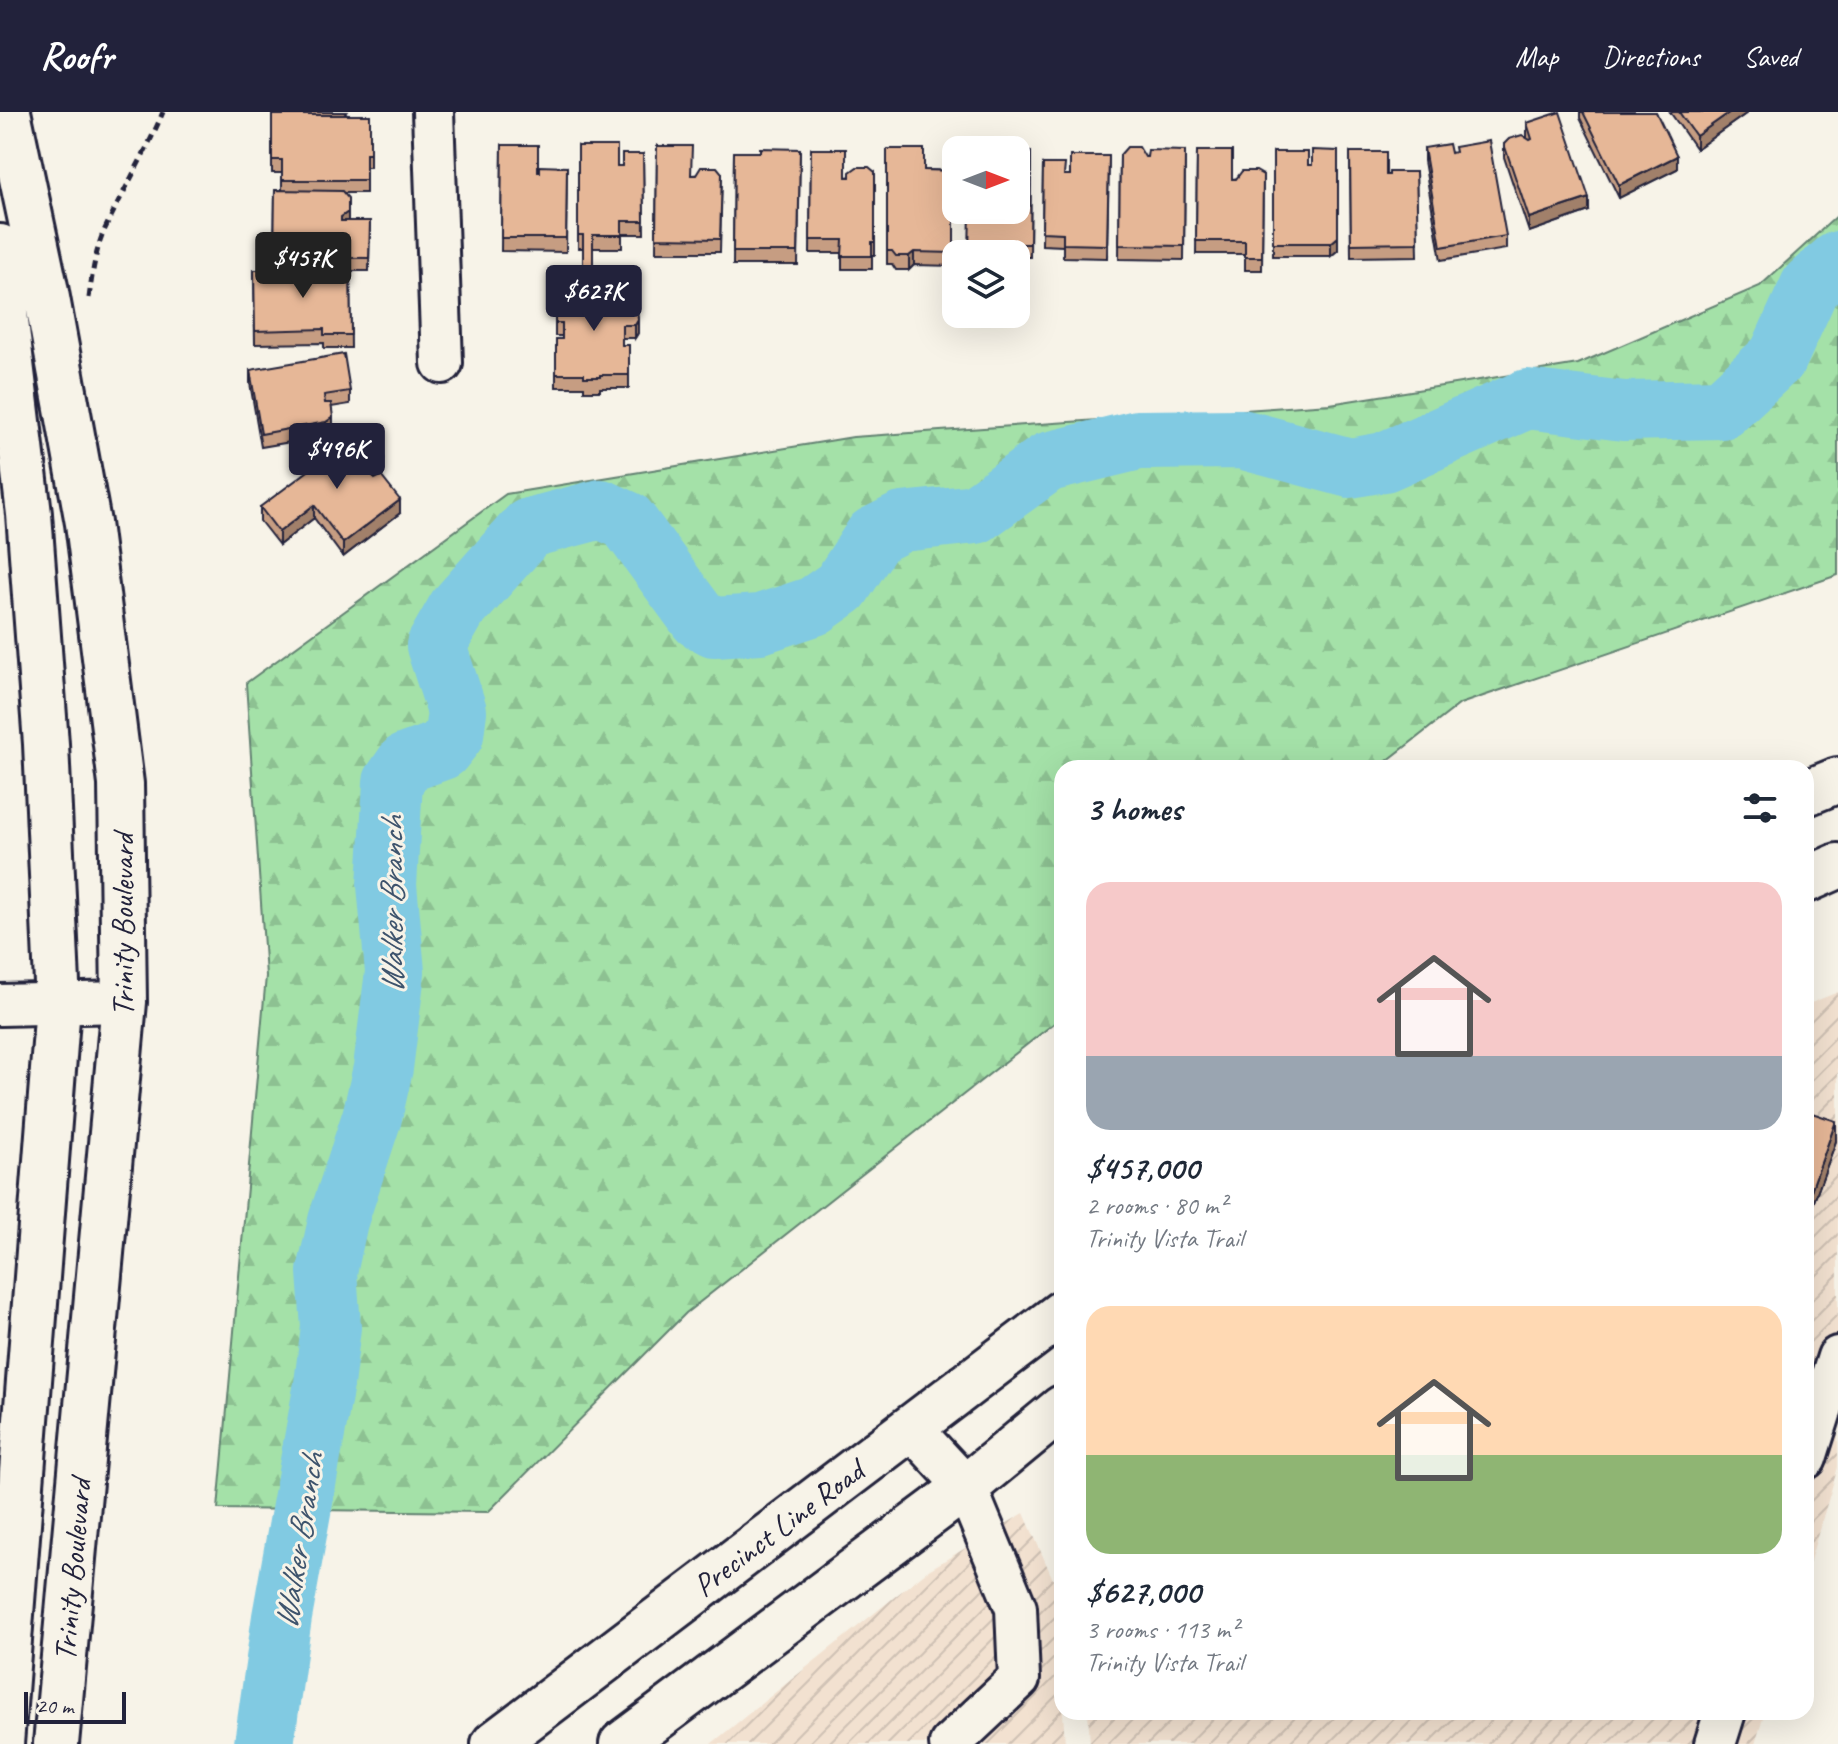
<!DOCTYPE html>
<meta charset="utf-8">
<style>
:root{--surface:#fff;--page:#f2f2f3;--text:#1f2937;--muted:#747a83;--accent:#22223b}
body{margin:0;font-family:Caveat,sans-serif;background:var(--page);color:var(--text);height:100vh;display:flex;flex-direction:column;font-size:30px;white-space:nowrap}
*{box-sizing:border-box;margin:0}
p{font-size:26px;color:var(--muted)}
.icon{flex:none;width:44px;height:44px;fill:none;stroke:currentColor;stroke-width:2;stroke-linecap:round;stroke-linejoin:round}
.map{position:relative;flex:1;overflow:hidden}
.sheet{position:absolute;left:1054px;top:648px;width:760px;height:960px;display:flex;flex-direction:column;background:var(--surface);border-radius:24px;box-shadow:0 8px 32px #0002}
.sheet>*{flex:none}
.needle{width:52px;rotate:90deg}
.fabs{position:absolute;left:942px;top:24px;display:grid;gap:16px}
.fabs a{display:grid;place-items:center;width:88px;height:88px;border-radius:16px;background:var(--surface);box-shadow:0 8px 32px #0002;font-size:40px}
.scale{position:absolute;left:24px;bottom:20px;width:102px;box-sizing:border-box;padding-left:8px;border:4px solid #22223b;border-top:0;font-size:22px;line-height:28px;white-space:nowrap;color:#22223b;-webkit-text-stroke:6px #f7f3e8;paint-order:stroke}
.price{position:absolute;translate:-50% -68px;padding:0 18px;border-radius:8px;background:var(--accent);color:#fff;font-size:26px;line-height:52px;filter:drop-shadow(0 2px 4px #0008)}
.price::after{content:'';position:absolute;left:50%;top:48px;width:24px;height:18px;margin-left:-12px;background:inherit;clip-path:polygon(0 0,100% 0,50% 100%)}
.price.on{background:#222;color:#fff}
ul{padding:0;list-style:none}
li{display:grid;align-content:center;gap:16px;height:424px;padding:0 32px}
li span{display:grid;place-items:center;height:248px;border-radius:24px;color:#555}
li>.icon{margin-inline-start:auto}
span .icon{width:144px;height:144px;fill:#fffc;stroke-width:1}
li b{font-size:34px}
h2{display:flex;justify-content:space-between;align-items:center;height:96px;padding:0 32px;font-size:34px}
header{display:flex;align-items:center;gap:48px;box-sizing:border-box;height:112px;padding:0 40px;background:var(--accent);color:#fff}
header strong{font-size:38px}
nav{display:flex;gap:44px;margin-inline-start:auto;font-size:28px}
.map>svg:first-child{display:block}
.industrial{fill:url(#industrial-furrows)}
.forest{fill:url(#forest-firs);stroke:#638272;stroke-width:2}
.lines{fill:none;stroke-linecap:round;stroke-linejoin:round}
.river{stroke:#81cae2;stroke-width:60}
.minor-casing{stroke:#22223b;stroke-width:46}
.major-casing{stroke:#22223b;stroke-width:50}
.path{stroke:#22223b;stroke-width:5;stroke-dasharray:8 6;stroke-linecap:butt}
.minor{stroke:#f7f3e8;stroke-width:40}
.major{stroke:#f7f3e8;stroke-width:44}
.wall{fill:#c69d82;stroke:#22223b;stroke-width:2}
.shaded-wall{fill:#a1806a;stroke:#22223b;stroke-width:2}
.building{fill:#e6b797;stroke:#22223b;stroke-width:2}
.labels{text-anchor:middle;stroke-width:6;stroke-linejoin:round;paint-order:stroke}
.street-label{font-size:32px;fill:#22223b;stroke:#f7f3e8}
.water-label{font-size:34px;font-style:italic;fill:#3e546d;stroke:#f7f3e8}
</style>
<header>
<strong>Roofr</strong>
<nav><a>Map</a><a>Directions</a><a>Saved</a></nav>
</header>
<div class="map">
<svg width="1838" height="1632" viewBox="0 0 1838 1632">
<defs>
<pattern id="industrial-furrows" width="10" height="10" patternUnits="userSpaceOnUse" patternTransform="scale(2)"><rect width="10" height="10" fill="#f2e1d0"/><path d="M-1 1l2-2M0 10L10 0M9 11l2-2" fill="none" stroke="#cfc1b4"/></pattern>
<pattern id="forest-firs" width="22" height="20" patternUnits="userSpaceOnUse" patternTransform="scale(2)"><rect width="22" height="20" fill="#a4e1a8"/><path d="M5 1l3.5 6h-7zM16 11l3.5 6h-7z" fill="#8dc192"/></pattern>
</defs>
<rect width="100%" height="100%" fill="#f7f3e8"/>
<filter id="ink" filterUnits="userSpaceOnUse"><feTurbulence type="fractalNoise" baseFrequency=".0125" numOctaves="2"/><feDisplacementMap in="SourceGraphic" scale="16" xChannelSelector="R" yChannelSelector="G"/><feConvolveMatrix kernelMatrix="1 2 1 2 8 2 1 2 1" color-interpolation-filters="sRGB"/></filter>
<g filter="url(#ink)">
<path class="industrial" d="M1838 880V1355L1806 1462V893Z
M1024 1401 1055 1472 1065 1632H711L927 1459Z
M1088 1600H1765L1755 1632H1090Z"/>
<path class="forest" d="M1838 103V463L1460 592 1378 656H1062V905L686 1201 488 1400 218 1397 266 864 246 571 506 382 853 325 1330 292 1578 252 1760 174Z"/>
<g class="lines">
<path class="river" d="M264 1632 282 1505 324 1272 331 1215 327 1160 338 1109 372 1005 383 956 395 860 387 773 393 670 406 651 442 638 454 623 457 599 436 534 457 497 529 416 601 397 627 409 699 507 714 515 760 512 814 494 841 475 874 424 902 410 976 402 1048 350 1138 328 1241 327 1350 356 1384 350 1527 287 1624 299 1722 297 1778 245 1810 174 1838 149"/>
<defs>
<path id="minor" d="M433 0 442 251
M0 893 124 890
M910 1315 966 1375 1016 1496 1019 1567 950 1632
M1806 1346 1838 1245
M1715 1632 1725 1600"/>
<path id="major" d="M8 0 45 175 88 411 121 672 124 890 56 1632
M0 135 3 184 29 402 46 632 58 893 1 1632
M1806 681 1838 668
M1806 768 1838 754
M494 1632 1062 1201
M622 1632 966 1375 1062 1296"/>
</defs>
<use href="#minor" class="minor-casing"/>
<use href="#major" class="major-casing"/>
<path class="path" d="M89 186C92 163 95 140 104 119 123 79 146 41 163 0"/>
<use href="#minor" class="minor"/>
<use href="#major" class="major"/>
</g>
<path class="wall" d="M275 0H347L344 3H370V55H366V81H343L348 109H370L369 159H350L351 236H324V231L255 232 254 158H274L275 78H282V61H272V3L275 2Z
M1580 0H1656L1677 57 1619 86 1580 6Z
M1670 0H1747V1L1696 37Z
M1527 11 1589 99 1529 120 1504 45V32L1527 26Z
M502 33 538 60 567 55 566 140 501 139Z
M578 34 617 54H622L643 42 644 122H622V136H593V182H636L638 221 635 226H622V233H629V276H600V279H584V275H556V227H562V224H555V182H579V154H583V136H578Z
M657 34 691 63 722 61 720 140H656Z
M1424 36 1451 41 1506 124V137L1441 148 1424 49Z
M800 37 798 153H733L734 40H760Z
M811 37 846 65 875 60V143H872V157H842V141H810Z
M887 37 924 58 954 59V154L914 153 909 158H896L892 152H887Z
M1185 39 1184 148 1119 147 1120 43 1145 45Z
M1197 39 1232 67 1263 63 1262 158H1245V142H1196Z
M1031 40 1030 145H1019V160H1016V142Z
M1273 40 1308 53 1338 138 1331 144H1273Z
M1350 40 1386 63 1416 60 1418 144 1351 145Z
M1109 44 1107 146 1063 145V134L1042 133 1043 52 1065 63H1070Z
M250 258 350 279V292L331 295 333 318 326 324 261 335 250 271Z
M384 359 375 366 400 401 343 445 314 406 279 433 260 409V395Z
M1806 999 1836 1029 1809 1103 1806 1102Z"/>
<path class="shaded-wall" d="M1730 0H1747V1L1696 37V24Z
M1677 44V57L1619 86V73Z
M1589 86V99L1529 120V106Z
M348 100V113L341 118V105Z
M1338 125V138L1331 144V131Z
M914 140V153L909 158V144Z
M638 208V221L635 226V213Z
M333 305V318L326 324V310Z
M384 346V359L369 371V358Z
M400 388V401L343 445V431Z
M314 393V406L279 433V420Z
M1836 1009V1029L1809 1103V1084Z"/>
<path class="building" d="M1560 0 1589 86 1529 106 1504 32 1509 27 1522 23 1530 28 1532 27 1527 11Z
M1583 0H1656L1677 44 1619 73Z
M1679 0H1730L1696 24Z
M272 3H370V41H366V68H282V48H272Z
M1489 29 1506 124 1441 135 1424 36 1449 32 1451 41 1455 40 1454 35Z
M502 33H538V60H540V54L567 55 566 126H501Z
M578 34H617V54H622V42H643L644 109H622V123H593V170H579V154H583V123H578Z
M657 34H692L691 63H696L701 55H717L722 61 720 127 656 126Z
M1127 35H1139L1145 45H1147L1148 38 1185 39 1184 134 1119 133 1120 43Z
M760 36 800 37 798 140H733L734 40H760Z
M811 37H846V65H850V60L857 55H869L875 60V130H872V144H842L843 128H810Z
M887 37H924V58L954 59V141L914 140 909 144H896L892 139H887Z
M1312 38 1338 39V125L1331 131H1273V40H1308V53H1312Z
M1016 39 1031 40 1030 132H1019V147H1016V142H969L970 98H1016Z
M1197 39H1232V67H1236L1242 59H1256L1263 63 1262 145H1245V129H1196Z
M1350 40H1386V63H1389V60H1416L1418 131 1351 132Z
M1070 44H1109L1107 133 1063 132V121L1042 120 1043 52H1065L1064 63H1070Z
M275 78 342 79 348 86V100L341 105V109H370L369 146 274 145Z
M350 157 351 223H324V217L255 219 254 158Z
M555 182H636L638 208 635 213H622V233H629V263H600V265H584V262H556V227H562V211H555Z
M344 242 350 279 324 283 325 291H331L333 305 326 310 261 322 250 258Z
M363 318 384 346 369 358 375 367 381 364 400 388 343 431 314 393 279 420 260 395Z
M1806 999 1836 1009 1809 1084 1806 1083Z"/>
</g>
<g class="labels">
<g class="street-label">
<text transform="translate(122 813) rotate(-90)" y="11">Trinity Boulevard</text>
<text transform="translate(778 1416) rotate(-37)" y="11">Precinct Line Road</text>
<text transform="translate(72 1458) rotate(-85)" y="11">Trinity Boulevard</text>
</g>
<g class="water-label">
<text transform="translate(391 793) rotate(-90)" y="12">Walker Branch</text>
<text transform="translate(298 1429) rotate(-81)" y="12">Walker Branch</text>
</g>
</g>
</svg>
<div class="fabs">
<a><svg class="needle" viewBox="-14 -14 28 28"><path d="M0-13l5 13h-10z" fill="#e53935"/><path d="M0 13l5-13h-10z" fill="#747a83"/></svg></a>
<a><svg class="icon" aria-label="layers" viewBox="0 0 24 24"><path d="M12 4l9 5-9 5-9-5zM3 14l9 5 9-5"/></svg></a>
</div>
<div class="scale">20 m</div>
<b class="price on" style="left:303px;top:188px">$457K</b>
<b class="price" style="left:594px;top:221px">$627K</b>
<b class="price" style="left:337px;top:379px">$496K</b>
<section class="sheet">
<h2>3 homes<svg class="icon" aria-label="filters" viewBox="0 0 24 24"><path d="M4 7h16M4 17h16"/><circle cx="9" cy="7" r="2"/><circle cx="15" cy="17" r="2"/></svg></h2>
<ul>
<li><span style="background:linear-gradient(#f6c9c9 70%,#9aa5b1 0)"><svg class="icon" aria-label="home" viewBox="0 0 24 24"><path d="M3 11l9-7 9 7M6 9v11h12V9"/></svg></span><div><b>$457,000</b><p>2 rooms · 80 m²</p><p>Trinity Vista Trail</p></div></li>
<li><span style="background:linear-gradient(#ffd9b3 60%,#8fb573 0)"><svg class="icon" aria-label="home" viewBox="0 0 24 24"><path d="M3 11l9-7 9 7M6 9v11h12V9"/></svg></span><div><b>$627,000</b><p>3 rooms · 113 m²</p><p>Trinity Vista Trail</p></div></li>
</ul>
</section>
</div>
